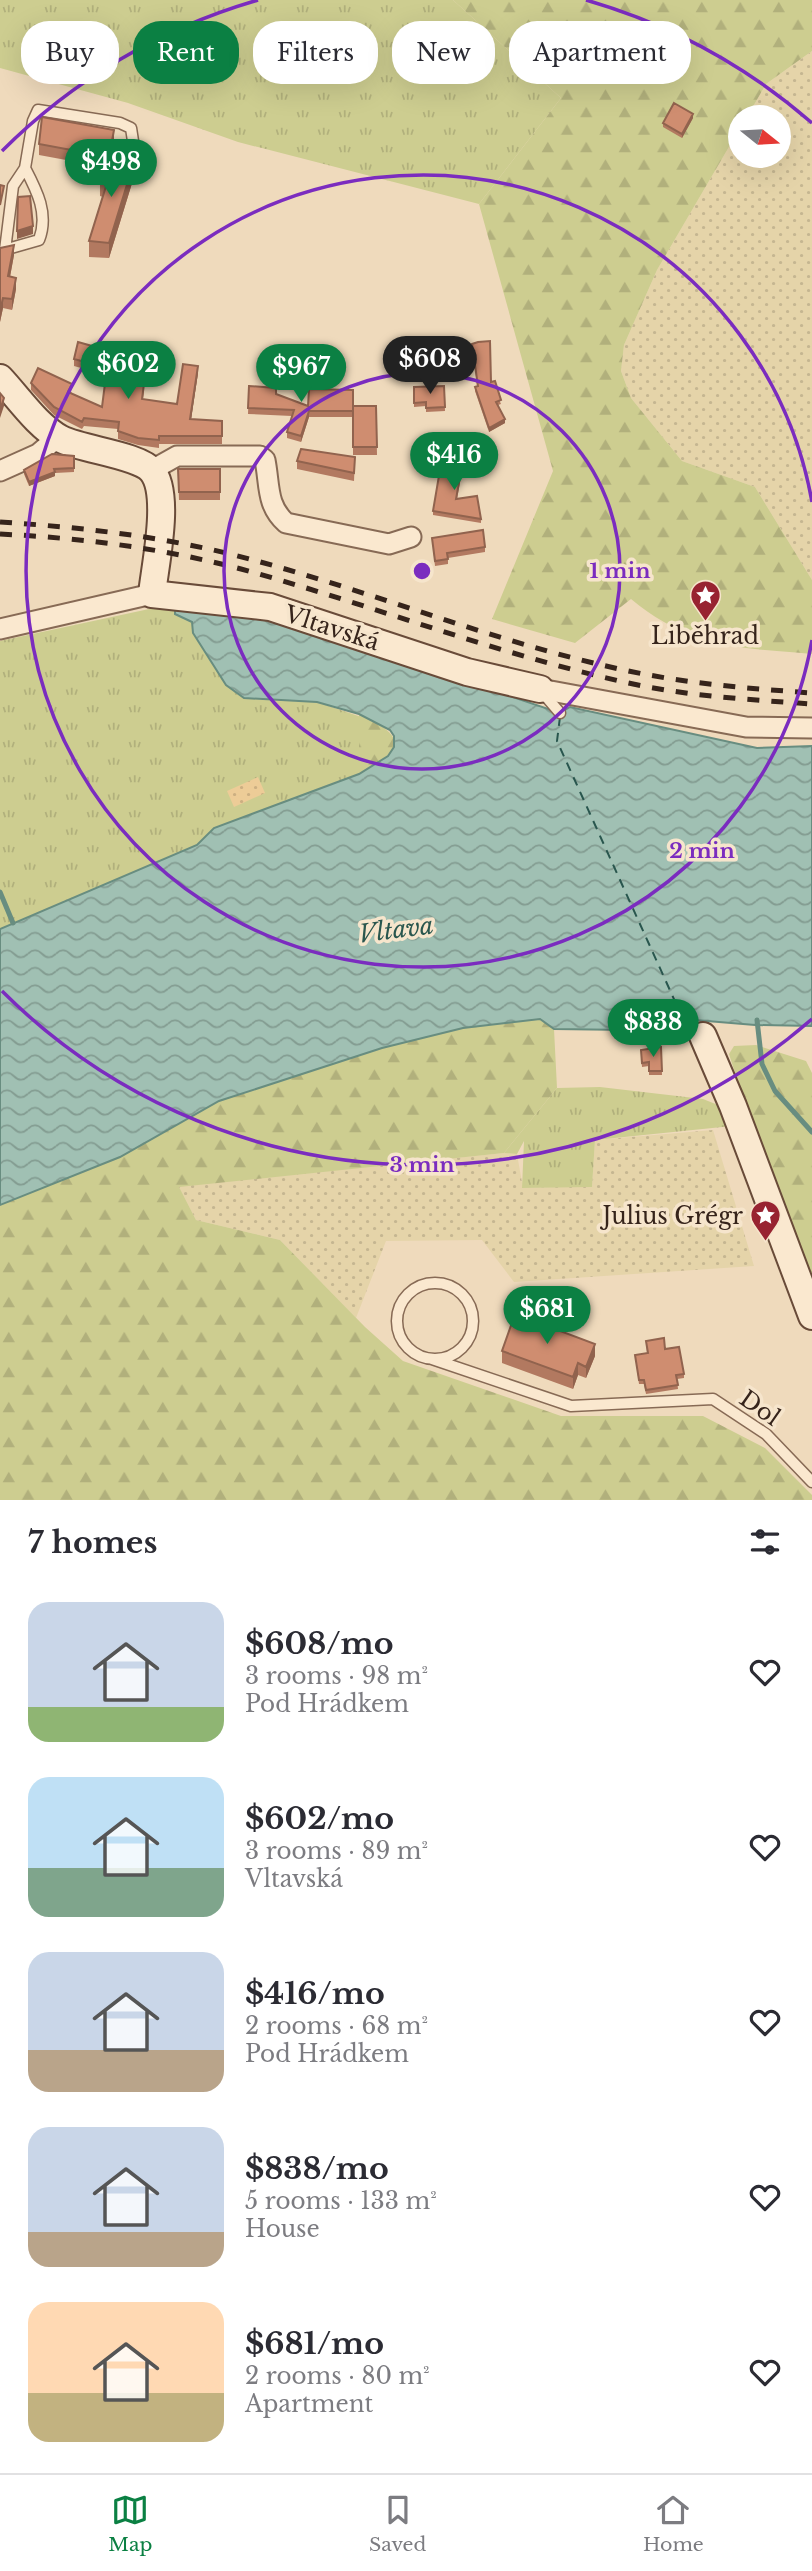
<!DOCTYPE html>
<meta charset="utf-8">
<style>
:root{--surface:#fff;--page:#f7f7f7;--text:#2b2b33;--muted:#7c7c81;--line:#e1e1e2;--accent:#0b8043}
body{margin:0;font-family:"Libre Baskerville",serif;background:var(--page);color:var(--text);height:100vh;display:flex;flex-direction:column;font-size:26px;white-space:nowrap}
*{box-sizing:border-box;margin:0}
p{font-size:23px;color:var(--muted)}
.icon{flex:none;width:38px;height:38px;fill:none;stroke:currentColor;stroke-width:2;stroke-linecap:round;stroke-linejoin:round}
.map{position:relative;height:1500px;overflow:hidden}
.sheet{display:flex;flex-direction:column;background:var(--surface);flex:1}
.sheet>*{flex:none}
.hud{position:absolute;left:21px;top:21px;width:770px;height:63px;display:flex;gap:14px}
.needle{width:46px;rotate:108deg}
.controls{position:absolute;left:728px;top:105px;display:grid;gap:14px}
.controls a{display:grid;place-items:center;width:63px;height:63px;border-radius:50%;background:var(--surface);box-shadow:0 7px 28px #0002;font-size:35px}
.price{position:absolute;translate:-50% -60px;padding:0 16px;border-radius:24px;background:var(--accent);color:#fff;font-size:23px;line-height:46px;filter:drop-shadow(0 2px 4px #0008)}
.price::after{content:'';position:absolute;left:50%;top:42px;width:21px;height:16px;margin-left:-10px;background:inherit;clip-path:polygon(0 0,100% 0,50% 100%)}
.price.active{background:#222;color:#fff}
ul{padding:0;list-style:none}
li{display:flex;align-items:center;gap:21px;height:175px;padding:0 28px}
li span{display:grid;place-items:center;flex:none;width:196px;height:140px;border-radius:21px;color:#555}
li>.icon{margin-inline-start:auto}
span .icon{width:84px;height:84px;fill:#fffc;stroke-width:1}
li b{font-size:30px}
h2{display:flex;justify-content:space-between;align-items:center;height:84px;padding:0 28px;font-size:30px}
.tag{padding:0 24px;border-radius:28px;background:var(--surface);box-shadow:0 7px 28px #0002;font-size:24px;line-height:63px}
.tag.active{background:var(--accent);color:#fff}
.menu{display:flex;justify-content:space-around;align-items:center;height:98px;border-top:2px solid var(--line);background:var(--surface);font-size:19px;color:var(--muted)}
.menu a{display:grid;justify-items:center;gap:4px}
.menu .active{color:var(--accent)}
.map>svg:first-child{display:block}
.farmland{fill:url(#farmland-dots)}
.grass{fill:url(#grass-tufts)}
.forest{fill:url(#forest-firs)}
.sand{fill:url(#sand-dots)}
.water{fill:url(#water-waves);stroke:#688d80;stroke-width:2}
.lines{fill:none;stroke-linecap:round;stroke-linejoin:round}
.stream{stroke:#688d80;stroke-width:5}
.ferry{stroke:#29564e;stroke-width:2;stroke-dasharray:9 7;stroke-linecap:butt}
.lane-casing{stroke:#876a55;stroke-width:13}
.street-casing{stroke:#876a55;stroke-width:23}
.secondary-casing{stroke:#694b39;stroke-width:30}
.lane{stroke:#fae8cf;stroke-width:10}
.street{stroke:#fae8cf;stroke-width:19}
.secondary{stroke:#fae8cf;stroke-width:26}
.rail{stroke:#36241b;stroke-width:5;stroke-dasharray:12 12;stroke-linecap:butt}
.wall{fill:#b27960}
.shaded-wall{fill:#91634e}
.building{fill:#cf8d70;stroke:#91634e;stroke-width:2}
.ring{fill:none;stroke:#7b2cbf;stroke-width:3.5}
.labels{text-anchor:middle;stroke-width:7;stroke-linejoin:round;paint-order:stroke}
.street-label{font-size:23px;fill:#36241b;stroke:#f6e5cc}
.poi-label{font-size:23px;fill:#36241b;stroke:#f6e5cc}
.water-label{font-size:24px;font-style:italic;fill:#29564e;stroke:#f6e5cc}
.centre{fill:#7b2cbf;stroke:#f6e5cc;stroke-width:3.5}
.ring-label{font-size:21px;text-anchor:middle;font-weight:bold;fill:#7b2cbf;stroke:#f6e5cc;stroke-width:7;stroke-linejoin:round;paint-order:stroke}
</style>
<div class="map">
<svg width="812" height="1500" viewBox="0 0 812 1500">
<defs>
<pattern id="farmland-dots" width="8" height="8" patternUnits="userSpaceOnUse" patternTransform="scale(1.75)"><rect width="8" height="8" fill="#e5d4a9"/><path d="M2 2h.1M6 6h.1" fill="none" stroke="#c5b691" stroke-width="1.8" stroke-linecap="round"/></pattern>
<pattern id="grass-tufts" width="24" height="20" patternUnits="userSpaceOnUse" patternTransform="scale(1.75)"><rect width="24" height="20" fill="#cdcd90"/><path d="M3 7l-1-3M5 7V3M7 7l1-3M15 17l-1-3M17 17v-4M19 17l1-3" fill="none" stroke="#b1b07c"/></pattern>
<pattern id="forest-firs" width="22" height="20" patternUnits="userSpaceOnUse" patternTransform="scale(1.75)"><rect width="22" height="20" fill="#cdcd90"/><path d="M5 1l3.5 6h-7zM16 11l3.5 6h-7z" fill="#b1b07c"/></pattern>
<pattern id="sand-dots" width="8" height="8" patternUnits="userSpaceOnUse" patternTransform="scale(1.75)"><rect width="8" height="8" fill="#edcc97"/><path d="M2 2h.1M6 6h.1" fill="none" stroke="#ccaf82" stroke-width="1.8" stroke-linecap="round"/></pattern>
<pattern id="water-waves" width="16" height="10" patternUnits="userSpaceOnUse" patternTransform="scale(1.75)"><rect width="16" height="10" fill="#a0c0b3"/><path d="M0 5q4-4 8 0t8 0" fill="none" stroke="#839c91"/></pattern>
</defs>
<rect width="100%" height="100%" fill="#efdabc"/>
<path class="farmland" d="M812 51V580L755 487 682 461 631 398 621 371 624 345 657 270 740 128V156H779V117H747L766 84Z
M713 1130 754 1266 514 1282 482 1240 386 1241 356 1318 280 1240 196 1220 178 1186 504 1153 517 1154 523 1188 592 1186 595 1140Z"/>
<path class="grass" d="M0 0H453L561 98 479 204 238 142 128 103 0 68Z
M177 603 184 616 193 622 226 685 243 698 317 702 376 722 388 756 359 774 214 828 197 845 0 929V641Z
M600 1087 703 1099 723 1107 732 1126 595 1140 592 1187 522 1188 524 1141 517 1154 504 1153 557 1088Z"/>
<path class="forest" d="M453 0H812V51L766 84 747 117H740V128L657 270 624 345 621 371 631 398 682 461 755 487 812 580V654C739 648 690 648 631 599L575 643 492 619 553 471 479 204 561 98Z
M359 714C407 736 406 750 359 774Z
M540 1019 554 1029 557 1088 504 1153 179 1187 196 1220 280 1240 365 1327 403 1361 561 1416H703L765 1448 812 1495V1500H0V1205L120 1157 219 1101 382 1048 463 1028Z
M756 1045 806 1061 812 1073V1282L752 1126 729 1054 734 1046Z"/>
<path class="sand" d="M258 777 265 793 234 807 227 791Z"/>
<path class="water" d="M175 610 280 619 560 713 570 707 757 748 812 746V1026L755 1025 683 1019 628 1030 554 1029 540 1019 463 1028 382 1048 219 1101 120 1157 0 1205V929L197 845 214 828 359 774 388 756 394 747V736L390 730 359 714 317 702 244 698 226 685 193 633 192 622 175 614Z"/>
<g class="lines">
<path class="stream" d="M0 892 13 923
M757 1020 762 1064 775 1091 812 1132"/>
<path class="ferry" d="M560 717 557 741 683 1019"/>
<defs>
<path id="lane" d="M4 250 39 240C49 214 37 191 25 168
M5 250 13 186 25 168 33 121 38 110 120 123 131 128 133 141 130 161
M542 692 560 713
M397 1321a38 38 0 1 1 76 0a38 38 0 1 1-76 0Z
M432 1359 571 1406 713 1399 766 1434 812 1482"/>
<path id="street" d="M152 470 177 456H260L265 460C270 485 266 505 286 523L389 544 411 537
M0 471 38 454 58 437
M0 629 152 594
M540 689 746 727 812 728"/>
<path id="secondary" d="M0 378C18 397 37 426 61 439 83 450 139 455 152 471 171 494 155 565 152 594L270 607 467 672 540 689
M703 1036 733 1106 812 1316"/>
</defs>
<use href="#lane" class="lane-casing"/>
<use href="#street" class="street-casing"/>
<use href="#secondary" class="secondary-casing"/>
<use href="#lane" class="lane"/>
<use href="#street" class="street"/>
<use href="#secondary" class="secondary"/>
<path class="rail" d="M0 522C76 527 151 535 226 553 368 588 504 648 649 675 703 685 757 689 812 693
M0 534C81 538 162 548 241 569 376 606 506 658 643 686 699 697 756 700 812 704"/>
</g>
<path class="wall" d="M693 118 682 138 663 127V123Z
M114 141 111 159 133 180 109 258 89 257V241L103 197 100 196V180L104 167 39 155V144Z
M0 248 14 255 10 277 16 289 12 310 3 308 0 322Z
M472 344 491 382 501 404 498 405 505 423 489 432 475 391V387L477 386Z
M74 359 124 362 119 382 144 392 143 399 177 404 198 373 191 419 222 421V444H159V448L138 445 118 439V429L84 426 82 429 54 415 31 390V383L72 392 71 393 102 407 106 375 74 366Z
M249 386 308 406H376L377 455H353V414V417H309L301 442 287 438V432L292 416 248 414Z
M444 386 445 411 426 412V406L414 407V387Z
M74 456V472L55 473V476L29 486 24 474V470Z
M355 457 354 481 297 469V461Z
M463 465 457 499 481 519V523L433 515V511Z
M178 469H220V500H179Z
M432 538 485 547V552L448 558V564L435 566Z
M661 1047 662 1075H649V1066L642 1067 641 1050Z
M646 1341 665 1349 684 1374V1378L677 1379 678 1389 646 1394 644 1384H639L635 1355 647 1353Z
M502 1351 595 1356 586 1378 578 1375 573 1389 502 1363Z"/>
<path class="shaded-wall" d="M693 114V118L682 138V134Z
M114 130V141L109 168V157Z
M133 165V180L109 258V243Z
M33 226V234L17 239V231Z
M14 245V255L8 287V276Z
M16 278V289L12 310V299Z
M3 298V308L0 322V311Z
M124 355V362L117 389V382Z
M198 366V373L190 427V419Z
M4 398V406L0 418V410Z
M309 411V417L301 442V436Z
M505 419V423L489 432V428Z
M55 472V476L29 486V482Z
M595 1344V1356L586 1378V1367Z
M578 1363V1375L573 1389V1377Z"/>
<path class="building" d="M674 103 693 114 682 134 663 123Z
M42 117 114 130 109 157 39 144Z
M107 157 133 165 109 243 89 241 107 183 100 180Z
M0 185 4 186 0 205Z
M30 196 33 226 17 231 18 197Z
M14 245 8 276 16 278 12 299 3 298 0 311V248Z
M490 341 491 382 495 381 501 400 496 402 505 419 489 428 475 387 478 386 472 344 478 342Z
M78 342 124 355 117 382 144 384 142 399 177 404 183 364 198 366 190 419 222 421V436H159V440L138 438 118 431 119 422 84 418 82 422 54 407 31 383 38 368 72 384 68 392 102 407 107 368 74 359Z
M249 386 276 388V394L308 406 309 389 353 390V411H309L301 436 287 432 294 410 248 408Z
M444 386 445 407 426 408V402L414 403V387Z
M0 393 4 398 0 410Z
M353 406H376L377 447H353Z
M301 449 355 457 354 473 297 461Z
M52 454 74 456V468L54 469 55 472 29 482 24 470Z
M442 458 463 461 456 499 477 496 481 519 433 511Z
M178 469H220V492H179Z
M483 530 485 547 447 553 448 559 435 561 432 538Z
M661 1047 662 1071H649V1062L642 1063 641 1050Z
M515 1314 595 1344 586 1367 578 1363 573 1377 502 1351Z
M664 1338 665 1349 679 1347 684 1374 676 1375 678 1385 646 1390 644 1380H639L635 1355 648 1353 646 1341Z"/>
<g class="ring">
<circle cx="422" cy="571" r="198"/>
<path d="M812 640A396 396 0 1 1 812 502"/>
<path d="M812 1019A594 594 0 0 1 2 991M2 151A594 594 0 0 1 258 0M586 0A594 594 0 0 1 812 123"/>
</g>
<defs>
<symbol id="sight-pin" viewBox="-11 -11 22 30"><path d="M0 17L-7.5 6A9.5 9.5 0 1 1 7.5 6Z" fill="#982331" stroke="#f6e5cc"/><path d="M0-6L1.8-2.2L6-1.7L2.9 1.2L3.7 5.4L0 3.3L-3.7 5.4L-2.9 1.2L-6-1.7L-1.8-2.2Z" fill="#fff"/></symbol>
</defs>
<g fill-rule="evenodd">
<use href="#sight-pin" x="688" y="578" width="35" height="47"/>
<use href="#sight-pin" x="748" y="1198" width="35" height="47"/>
</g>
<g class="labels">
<g class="street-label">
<text transform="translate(332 628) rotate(18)" y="8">Vltavská</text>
<text transform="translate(760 1408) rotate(35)" y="8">Dol</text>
</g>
<g class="poi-label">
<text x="705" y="644">Liběhrad</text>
<text x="743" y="1224" text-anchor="end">Julius Grégr</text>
</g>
<g class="water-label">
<text transform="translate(396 930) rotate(-7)" y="8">Vltava</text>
</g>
</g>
<circle cx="422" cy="571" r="10" class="centre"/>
<g class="ring-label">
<text x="620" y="578">1 min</text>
<text x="702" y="858">2 min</text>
<text x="422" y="1172">3 min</text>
</g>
</svg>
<div class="controls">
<a><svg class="needle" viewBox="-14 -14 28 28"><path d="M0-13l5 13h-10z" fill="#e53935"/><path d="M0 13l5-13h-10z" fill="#7c7c81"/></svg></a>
</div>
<b class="price" style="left:111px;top:199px">$498</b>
<b class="price active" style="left:430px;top:396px">$608</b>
<b class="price" style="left:128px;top:401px">$602</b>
<b class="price" style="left:301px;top:404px">$967</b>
<b class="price" style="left:454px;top:492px">$416</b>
<b class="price" style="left:653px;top:1059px">$838</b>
<b class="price" style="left:547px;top:1346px">$681</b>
<div class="hud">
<a class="tag">Buy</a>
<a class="tag active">Rent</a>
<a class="tag">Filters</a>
<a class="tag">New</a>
<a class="tag">Apartment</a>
</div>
</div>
<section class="sheet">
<h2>7 homes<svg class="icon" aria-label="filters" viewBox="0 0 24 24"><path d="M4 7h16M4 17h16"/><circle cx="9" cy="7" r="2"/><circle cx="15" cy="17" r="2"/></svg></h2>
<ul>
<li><span style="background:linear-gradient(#c9d6e8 75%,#8fb573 0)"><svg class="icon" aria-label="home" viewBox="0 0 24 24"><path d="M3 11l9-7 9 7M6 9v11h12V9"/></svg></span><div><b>$608/mo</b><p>3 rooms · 98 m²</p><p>Pod Hrádkem</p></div><svg class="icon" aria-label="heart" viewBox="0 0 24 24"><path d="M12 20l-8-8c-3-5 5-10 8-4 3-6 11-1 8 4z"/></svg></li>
<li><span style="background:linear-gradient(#bfe0f5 65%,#7fa58c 0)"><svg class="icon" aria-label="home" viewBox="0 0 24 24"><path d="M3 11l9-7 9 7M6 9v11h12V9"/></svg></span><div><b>$602/mo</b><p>3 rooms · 89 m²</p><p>Vltavská</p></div><svg class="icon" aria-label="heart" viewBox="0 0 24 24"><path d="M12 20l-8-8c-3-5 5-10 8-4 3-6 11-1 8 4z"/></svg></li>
<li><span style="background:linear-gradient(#c9d6e8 70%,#b9a48a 0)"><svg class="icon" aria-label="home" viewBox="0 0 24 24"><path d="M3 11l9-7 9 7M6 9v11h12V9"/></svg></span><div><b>$416/mo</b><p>2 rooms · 68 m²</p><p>Pod Hrádkem</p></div><svg class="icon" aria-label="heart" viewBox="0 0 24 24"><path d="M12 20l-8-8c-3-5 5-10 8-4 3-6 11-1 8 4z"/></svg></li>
<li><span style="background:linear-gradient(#c9d6e8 75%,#b9a48a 0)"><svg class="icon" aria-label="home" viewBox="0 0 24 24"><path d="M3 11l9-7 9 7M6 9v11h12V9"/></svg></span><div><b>$838/mo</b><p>5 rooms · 133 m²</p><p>House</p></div><svg class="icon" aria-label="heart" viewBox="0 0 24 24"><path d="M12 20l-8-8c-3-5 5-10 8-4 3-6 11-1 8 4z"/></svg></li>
<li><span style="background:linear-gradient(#ffd9b3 65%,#c2b280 0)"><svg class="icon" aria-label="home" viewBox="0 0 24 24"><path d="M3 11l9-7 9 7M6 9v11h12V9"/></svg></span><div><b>$681/mo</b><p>2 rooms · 80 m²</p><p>Apartment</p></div><svg class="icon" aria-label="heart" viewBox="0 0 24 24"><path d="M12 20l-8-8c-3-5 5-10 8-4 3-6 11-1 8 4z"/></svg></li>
</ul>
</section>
<nav class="menu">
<a class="active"><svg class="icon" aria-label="map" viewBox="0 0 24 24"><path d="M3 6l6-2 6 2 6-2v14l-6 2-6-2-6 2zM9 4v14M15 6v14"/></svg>Map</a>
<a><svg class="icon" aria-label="saved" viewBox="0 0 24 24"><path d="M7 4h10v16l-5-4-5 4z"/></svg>Saved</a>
<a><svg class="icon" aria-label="home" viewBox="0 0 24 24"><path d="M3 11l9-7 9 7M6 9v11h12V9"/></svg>Home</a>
</nav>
